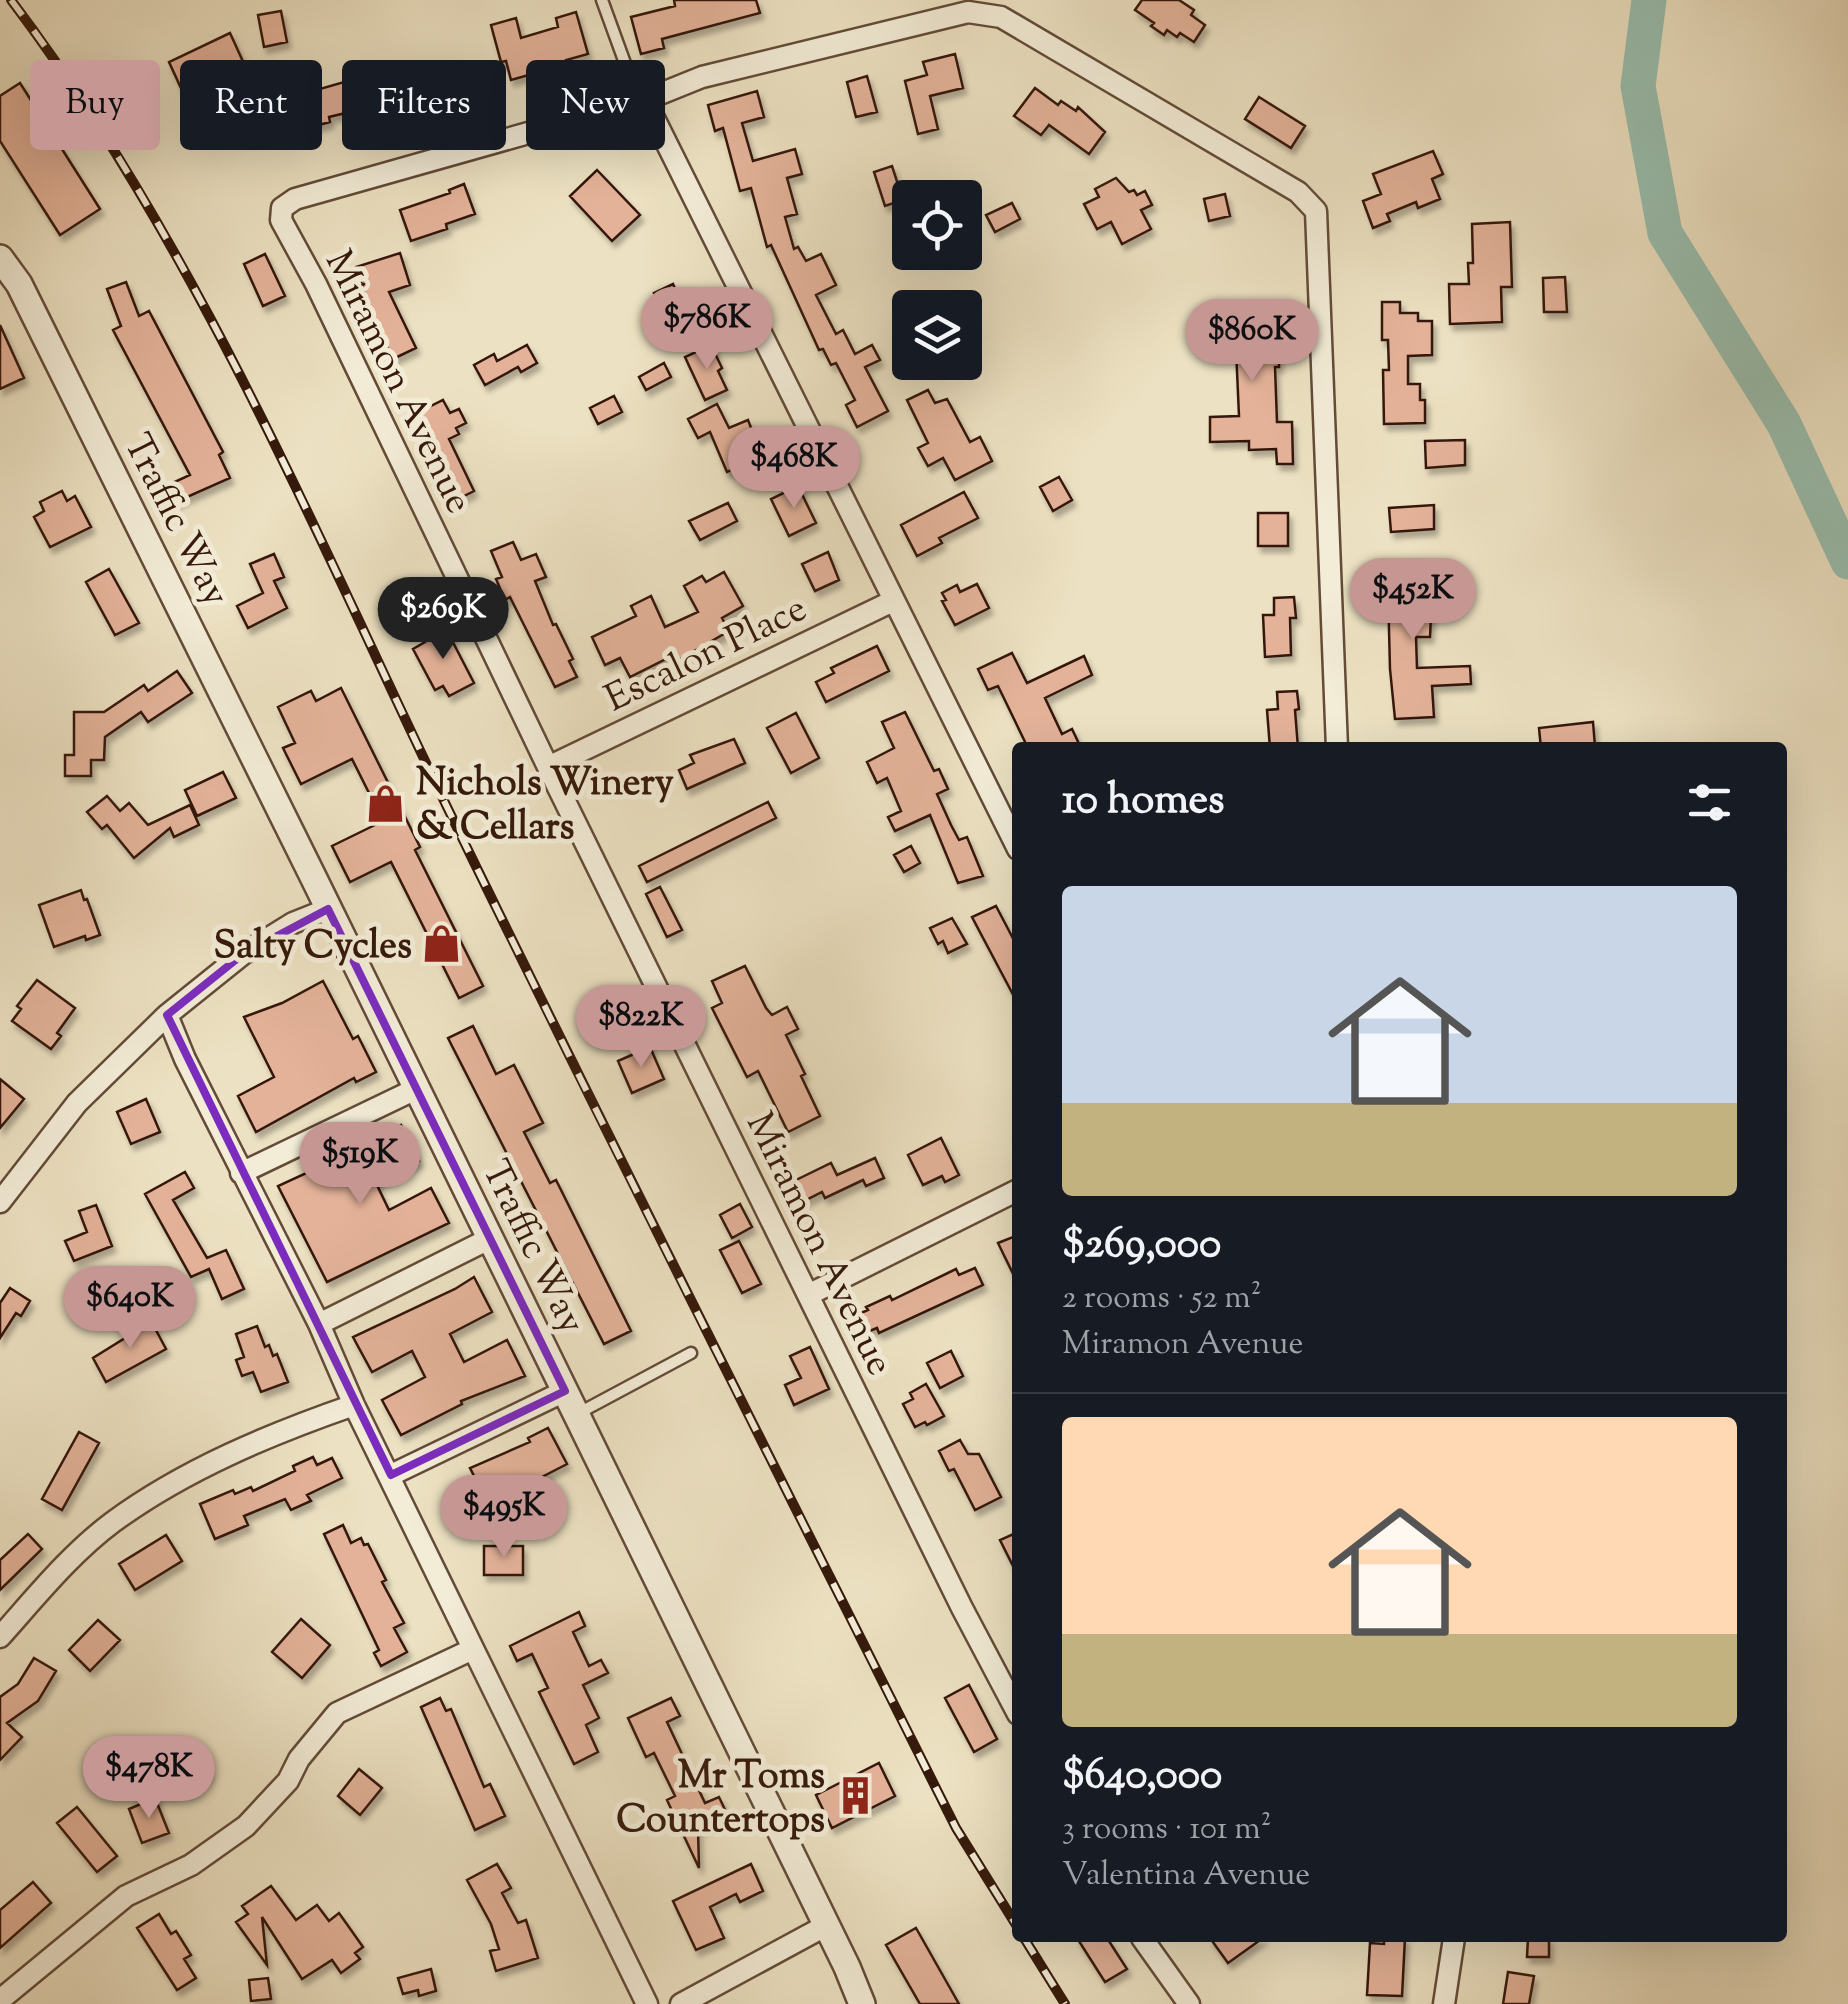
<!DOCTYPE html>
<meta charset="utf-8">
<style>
:root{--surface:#171b24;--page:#242831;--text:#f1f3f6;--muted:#9ea1a6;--line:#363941;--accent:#c59692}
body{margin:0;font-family:"Sorts Mill Goudy",serif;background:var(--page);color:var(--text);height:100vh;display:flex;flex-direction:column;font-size:38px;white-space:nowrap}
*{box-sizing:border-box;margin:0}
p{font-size:32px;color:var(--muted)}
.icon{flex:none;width:55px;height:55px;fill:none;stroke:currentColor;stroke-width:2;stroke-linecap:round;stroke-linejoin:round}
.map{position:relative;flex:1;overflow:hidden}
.details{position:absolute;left:1012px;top:742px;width:775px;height:1200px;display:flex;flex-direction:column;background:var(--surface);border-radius:10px;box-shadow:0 10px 40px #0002}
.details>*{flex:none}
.guide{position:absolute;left:30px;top:60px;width:832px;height:90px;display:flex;gap:20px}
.fabs{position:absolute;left:892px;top:180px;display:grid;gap:20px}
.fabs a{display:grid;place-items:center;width:90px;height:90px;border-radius:10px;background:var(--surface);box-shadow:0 10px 40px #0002;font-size:50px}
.price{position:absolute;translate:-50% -85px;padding:0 22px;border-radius:35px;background:var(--accent);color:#111;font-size:32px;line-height:65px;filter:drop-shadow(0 2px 5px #0008)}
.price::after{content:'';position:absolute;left:50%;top:60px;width:30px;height:22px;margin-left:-15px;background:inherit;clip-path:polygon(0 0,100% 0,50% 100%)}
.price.on{background:#222;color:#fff}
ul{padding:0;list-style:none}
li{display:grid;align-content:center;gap:20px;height:530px;padding:0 50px}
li+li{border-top:2px solid var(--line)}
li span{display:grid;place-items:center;height:310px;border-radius:10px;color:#555}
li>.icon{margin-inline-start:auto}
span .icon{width:180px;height:180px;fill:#fffc;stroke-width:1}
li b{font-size:42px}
h2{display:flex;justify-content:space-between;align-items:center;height:120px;padding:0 50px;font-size:42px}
.chip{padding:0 35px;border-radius:10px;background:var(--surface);box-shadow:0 10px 40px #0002;font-size:35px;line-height:90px}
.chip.on{background:var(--accent);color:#111}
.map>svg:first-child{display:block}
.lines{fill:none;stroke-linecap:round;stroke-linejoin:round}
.river{stroke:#99beae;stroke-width:35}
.building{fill:#e3b299;stroke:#35190a;stroke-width:2.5;filter:url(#shadow)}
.service-casing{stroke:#634b38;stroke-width:15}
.minor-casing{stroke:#634b38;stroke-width:25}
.tertiary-casing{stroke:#634b38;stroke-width:30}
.service{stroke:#f3ecd7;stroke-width:10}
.minor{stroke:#f3ecd7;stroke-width:20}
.tertiary{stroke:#f3ecd7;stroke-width:25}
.rail-casing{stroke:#35190a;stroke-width:10}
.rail{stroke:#f3ecd7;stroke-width:6;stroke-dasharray:19;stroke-linecap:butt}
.marked{fill:none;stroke:#7b2cbf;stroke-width:8;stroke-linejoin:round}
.labels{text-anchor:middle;stroke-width:10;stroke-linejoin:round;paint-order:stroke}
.street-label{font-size:38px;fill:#35190a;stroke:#f3ecd7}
.poi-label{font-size:38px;font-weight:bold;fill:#35190a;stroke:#f3ecd7;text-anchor:end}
</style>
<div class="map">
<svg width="1848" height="2004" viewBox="0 0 1848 2004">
<defs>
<filter id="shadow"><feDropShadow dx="3.5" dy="6" stdDeviation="2.5" flood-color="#0004"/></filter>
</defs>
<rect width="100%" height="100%" fill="#ece1c2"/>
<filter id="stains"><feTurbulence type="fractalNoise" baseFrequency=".002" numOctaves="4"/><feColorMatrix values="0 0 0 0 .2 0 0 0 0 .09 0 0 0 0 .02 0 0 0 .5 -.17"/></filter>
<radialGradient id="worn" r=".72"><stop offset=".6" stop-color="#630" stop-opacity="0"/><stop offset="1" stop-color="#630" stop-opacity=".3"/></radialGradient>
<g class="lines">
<path class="river" d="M1649 0 1638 86 1665 233 1784 424 1848 562"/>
</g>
<path class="building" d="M674 0H756L760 13 662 39 664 48 641 54 631 17 675 6Z
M1142 0H1179L1194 10 1191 15 1205 25 1194 42 1180 33 1177 37 1167 30 1164 35 1151 26 1154 23 1135 10Z
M281 11 287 42 264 47 258 15Z
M576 12 588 54 566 60 570 74 553 80 550 69 511 80 506 61 501 62 491 25 516 18 521 38 558 27 556 18Z
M230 33 245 66 198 88 195 82 181 88 169 62Z
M955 54 963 88 930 96 938 129 918 134 905 81 927 75 923 62Z
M400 76 412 119 390 126 383 104 329 117 330 122 311 127 308 116 291 121 285 99 344 82 346 91Z
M867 76 877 112 856 117 847 82Z
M20 83 100 209 60 235 0 141V96Z
M1035 88 1058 105 1061 101 1076 111 1078 107 1105 132 1089 154 1049 125 1041 135 1014 116Z
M757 91 764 117 742 123 753 161 795 149 802 174 787 178 797 214 785 217 794 249 798 247 806 261 821 254 836 285 816 295 836 334 843 330 855 354 872 345 880 360 865 367 888 411 857 427 846 405 855 400 836 363 831 365 823 349 819 350 771 245 767 247 751 188 740 191 723 128 715 131 708 105Z
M1259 97 1305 126 1291 148 1245 119Z
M1433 151 1443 174 1432 179 1440 199 1418 208 1416 202 1387 214 1390 221 1373 228 1363 201 1381 194 1373 174Z
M892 166 903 200 885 206 874 172Z
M597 170 640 215 612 241 570 196Z
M1116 178 1129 192 1134 190 1137 195 1145 191 1152 205 1141 210 1151 229 1122 244 1111 222 1097 229 1084 204 1099 197 1095 189Z
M464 184 475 214 446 224 447 229 411 241 400 210 450 193 449 190Z
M1225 194 1230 216 1209 221 1204 199Z
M1012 203 1020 219 995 232 986 215Z
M1510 222 1512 287H1501L1502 322 1450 324 1449 284H1469L1468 263H1473L1472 224Z
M400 253 410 285 389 292 416 348 393 359 372 317 356 267Z
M265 254 285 296 263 306 244 264Z
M1565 277 1567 312H1544L1543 278Z
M126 282 139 316 149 311 223 452 219 455 230 478 160 509 153 492 190 475 113 330 121 326 107 289Z
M673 284 683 307 665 315 654 293Z
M1382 302H1400V313H1418V321H1432V355L1408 356V384H1420V400H1425V423L1384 424 1383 370H1389L1388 340H1382Z
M1263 304 1269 351 1278 350 1279 367H1275L1277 422H1292L1293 464H1277L1276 449 1249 450V441L1210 442V417L1239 416 1235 326 1202 328 1201 308Z
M0 325 24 378 0 389Z
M527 345 537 363 521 372 518 367 485 385 474 365 494 354 497 361Z
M711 345 722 368 718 371 727 390 705 400 685 357Z
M664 363 671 377 646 390 639 377Z
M928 390 935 403 947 399 970 442 980 437 992 461 955 480 943 458 928 466 918 448 928 443 907 400Z
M614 396 622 412 598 424 590 408Z
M443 400 450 413 459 409 466 423 456 428 459 434 449 439 474 491 446 505 432 476 445 470 417 413Z
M717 404 729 428 748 420 755 438 749 440 757 460 727 472 710 432 698 438 688 419Z
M1465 440V465L1426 468 1425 441Z
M1059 477 1072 500 1053 511 1040 487Z
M798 486 816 523 789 536 771 499Z
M62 491 67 501 75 496 91 527 50 547 34 517 44 511 40 502Z
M964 492 978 518 939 538 942 543 917 556 901 525Z
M728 503 737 521 700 540 689 521Z
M1434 505V529L1391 532 1389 508Z
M1258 513H1288V546H1258Z
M513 542 521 560 536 554 546 577 535 581 553 625 556 624 573 659 569 661 577 677 555 687 510 597 505 600 496 579 502 577 491 551Z
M828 552 839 580 815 591 802 564Z
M274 554 284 577 274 581 287 608 248 628 237 606 263 593 250 564Z
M1379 563 1423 564 1422 595H1432L1430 637H1416L1417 668 1470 666 1471 684 1432 686 1434 717 1395 719 1390 669 1388 589 1386 583H1378Z
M109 569 139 623 115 635 86 582Z
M724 572 743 606 722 618 729 631 675 662 672 656 630 677 620 658 605 665 592 637 636 616 631 606 651 596 665 627 698 612 684 586 702 576 706 582Z
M977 584 989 608 955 625 942 601 946 600 942 593 957 585 960 592Z
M1294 597 1296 618H1290L1291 655 1265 657 1263 615H1274V598Z
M444 625 474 683 449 696 443 686 435 690 413 649 425 642 422 636Z
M877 646 889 671 826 702 816 682 834 673 831 668Z
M1012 653 1027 683 1084 656 1092 675 1045 698 1062 734 1072 729 1081 748H1028L998 686 988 690 978 669Z
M177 671 192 693 148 722 141 712 105 737 104 760H91V776H65V755H74V712H104L144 685 148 691Z
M341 688 420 847 415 850 483 986 459 998 391 862 350 882 332 846 383 821 352 759 301 784 283 748 295 743 278 707 311 691 316 701Z
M1297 691 1299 709 1295 710 1298 748H1270L1267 710 1278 709 1277 692Z
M905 712 934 771 939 769 948 789 937 794 951 825 959 840 967 837 983 876 958 883 930 815 895 831 888 817 901 811 887 778 877 783 867 762 894 748 882 722Z
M796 713 819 758 791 773 767 728Z
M1593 722 1595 747 1541 748 1539 728Z
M734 739 745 763 687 789 679 770 694 763 690 755Z
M223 772 236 798 197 816 185 790Z
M107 796 120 811 129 803 148 825 190 805 199 825 174 837 170 828 134 858 107 825 102 829 87 812Z
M768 802 776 818 647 882 639 866Z
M911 846 920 863 904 872 894 855Z
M660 887 682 930 667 937 646 894Z
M81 890 84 900 87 899 100 935 86 940 85 936 54 947 39 905Z
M996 906 1018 948V1004L972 917Z
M952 918 967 944 948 953 943 941 938 944 930 928Z
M745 966 766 1008 772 1015 787 1007 798 1029 786 1035 805 1074 801 1076 820 1116 788 1132 758 1071 747 1077 712 1008 722 1003 712 981Z
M37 980 75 1008 57 1033 61 1036 51 1049 12 1021 21 1009 17 1006Z
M323 981 353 1039 358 1036 376 1072 356 1082 354 1078 256 1132 238 1096 274 1077 244 1017 282 1003Z
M473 1026 496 1074 514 1065 543 1123 524 1132 550 1183 556 1180 631 1331 604 1344 448 1038Z
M650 1047 664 1079 632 1093 618 1061Z
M0 1079 24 1099 0 1128Z
M146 1099 160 1132 131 1144 117 1112Z
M401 1125 419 1161 376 1183 389 1210 431 1188 449 1223 327 1282 278 1186 341 1157 342 1159 382 1139 381 1136Z
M941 1138 959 1175 945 1182 942 1176 923 1185 908 1155Z
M875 1158 884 1178 866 1186 863 1180 825 1198 822 1192 802 1202 792 1182 831 1163 837 1175Z
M185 1172 194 1188 173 1200 207 1258 226 1250 244 1289 222 1299 209 1269 191 1277 145 1194Z
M740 1204 752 1227 732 1238 720 1215Z
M96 1205 112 1246 74 1261 65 1241 87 1232 79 1211Z
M1018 1235V1284L998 1243Z
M739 1241 761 1284 742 1293 720 1250Z
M975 1268 983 1285 879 1333 877 1328 860 1335 852 1317 868 1310 866 1307 890 1296 892 1300 956 1269 959 1275Z
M474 1277 492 1312 450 1334 464 1362 507 1340 525 1376 461 1401 462 1404 401 1435 382 1400 425 1377 412 1351 372 1372 353 1337 455 1289Z
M10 1288 30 1301 21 1316 16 1313 0 1338V1303Z
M149 1317 166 1349 106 1382 93 1358 133 1333 130 1328Z
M257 1326 265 1347 269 1345 273 1356 277 1354 288 1382 261 1392 253 1372 242 1376 236 1360 244 1357 236 1334Z
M810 1347 829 1389 794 1405 785 1385 801 1378 790 1356Z
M951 1351 963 1376 940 1388 927 1363Z
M926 1384 944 1416 927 1425 925 1422 915 1427 903 1404 913 1399 910 1393Z
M548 1428 567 1464 509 1494 512 1499 491 1509 470 1468 530 1442 528 1438Z
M79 1432 99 1443 62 1510 42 1499Z
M960 1440 968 1454H979L1001 1497 975 1510 954 1469 949 1471 939 1451Z
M313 1457 317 1465 332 1458 342 1478 307 1495 311 1501 291 1510 285 1499 244 1516 248 1525 215 1539 200 1504 233 1490 235 1494 251 1487 253 1491 295 1471 293 1466Z
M343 1525 351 1543 361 1538 364 1545 368 1544 386 1580 382 1582 404 1623 394 1628 407 1652 381 1666 374 1653 379 1650 324 1534Z
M1018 1532V1576L1000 1540Z
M28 1534 42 1549 0 1590V1560Z
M166 1535 182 1561 135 1590 119 1564Z
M484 1546H523V1575H484Z
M579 1612 585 1626 573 1632 589 1666 601 1660 608 1673 583 1685 599 1718 586 1725 598 1752 574 1764 539 1692 548 1688 532 1654 517 1661 510 1646Z
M301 1619 330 1645 302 1678 272 1652Z
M98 1620 120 1640 90 1671 69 1650Z
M34 1658 56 1671 38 1701 7 1723 22 1737 0 1760V1697L18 1684Z
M969 1685 997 1739 974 1752 945 1698Z
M440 1698 446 1711 451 1709 484 1787 490 1784 505 1816 475 1830 421 1707Z
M671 1698 680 1716 667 1722 705 1803 719 1797 728 1816 698 1830 699 1868 667 1800 675 1796 654 1753 646 1757 628 1718Z
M182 1738 209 1773 189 1789 161 1755Z
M879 1763 895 1796 832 1828 816 1795Z
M359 1769 382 1788 360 1815 338 1796Z
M155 1798 169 1833 142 1843 129 1809Z
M77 1807 117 1856 97 1872 57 1823Z
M497 1864 511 1888 502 1893 518 1923 526 1920 538 1958 496 1971 490 1951 499 1949 491 1924 467 1880Z
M751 1864 763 1891 740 1902 736 1894 710 1907 724 1938 696 1950 673 1901Z
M33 1882 51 1903 0 1948V1910Z
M271 1886 296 1920 317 1905 329 1921 339 1913 363 1947 355 1953 360 1959 341 1973 332 1960 302 1979 262 1917 267 1965 236 1922 248 1914 242 1906Z
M159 1914 171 1934 176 1931 191 1955 184 1959 196 1978 177 1990 137 1928Z
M916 1928 959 2004H920L886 1945Z
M1077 1938H1107L1127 1969 1105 1982Z
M1210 1938H1263L1228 1963Z
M1384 1938H1405L1402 1996 1367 1995 1370 1943 1384 1944Z
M1528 1938H1549V1957H1527Z
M431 1969 436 1991 419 1996 418 1990 403 1994 398 1978Z
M1508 1972 1534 1976 1529 2004H1503Z
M268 1978 271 1999 251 2001 249 1980Z"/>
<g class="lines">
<defs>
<path id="service" d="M602 0 630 77 645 99
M577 1414 691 1353"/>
<path id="minor" d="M645 100 1018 849
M548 767 893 601
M167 1015 185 1059 319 1324 354 1405 647 2004
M241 1173 416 1089
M0 1202 77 1103 167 1015 243 954 293 923 328 909
M808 1295 1018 1190
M319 1324 489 1239
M391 1475 565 1391
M0 1637C35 1598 70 1554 113 1522 184 1470 270 1434 354 1405
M1018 1714 962 1608 548 767 316 284 281 220 282 208 295 199 645 100 702 77 968 12 1001 17 1298 192 1316 211 1337 748
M1142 1938 1189 2004
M0 2000 126 1896 191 1865 246 1826 288 1781 299 1759 337 1713 473 1649
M681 2004 827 1925
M1444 2004 1454 1938"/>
<path id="tertiary" d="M0 258 19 284C299 843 572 1406 847 1967L862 2004"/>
</defs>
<use href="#service" class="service-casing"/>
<use href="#minor" class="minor-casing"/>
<use href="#tertiary" class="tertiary-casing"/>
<use href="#service" class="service"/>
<use href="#minor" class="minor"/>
<use href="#tertiary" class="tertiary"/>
<defs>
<path id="rail" d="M11 0C195 243 316 535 448 809 614 1150 786 1489 956 1828L1018 1928
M1024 1938 1065 2004"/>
</defs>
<use href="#rail" class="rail-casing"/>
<use href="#rail" class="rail"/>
</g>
<path class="marked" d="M328 909 565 1391 391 1475 167 1015 243 954Z"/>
<defs>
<symbol id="shop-bare" viewBox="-9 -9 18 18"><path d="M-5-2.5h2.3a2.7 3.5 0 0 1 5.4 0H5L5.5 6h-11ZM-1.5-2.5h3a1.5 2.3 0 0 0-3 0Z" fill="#8f2418" stroke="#f3ecd7" stroke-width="2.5" paint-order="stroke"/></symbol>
<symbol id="building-bare" viewBox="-9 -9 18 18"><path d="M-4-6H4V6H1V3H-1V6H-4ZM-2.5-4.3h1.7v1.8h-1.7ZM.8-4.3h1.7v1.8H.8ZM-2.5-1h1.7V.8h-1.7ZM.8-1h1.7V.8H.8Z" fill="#8f2418" stroke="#f3ecd7" stroke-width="2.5" paint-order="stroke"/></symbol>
</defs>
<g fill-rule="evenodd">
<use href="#shop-bare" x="358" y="776" width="55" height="55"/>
<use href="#shop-bare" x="414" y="916" width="55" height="55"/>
<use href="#building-bare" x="828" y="1768" width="55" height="55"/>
</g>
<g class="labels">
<g class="street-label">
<text transform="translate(400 381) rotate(64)" y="13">Miramon Avenue</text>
<text transform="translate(178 519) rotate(63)" y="13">Traffic Way</text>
<text transform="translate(705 652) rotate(-26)" y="13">Escalon Place</text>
<text transform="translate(821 1243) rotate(64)" y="13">Miramon Avenue</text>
<text transform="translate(535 1246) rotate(64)" y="13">Traffic Way</text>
</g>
<g class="poi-label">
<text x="416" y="794" text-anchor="start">Nichols Winery<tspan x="416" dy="44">&amp; Cellars</tspan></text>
<text x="412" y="957">Salty Cycles</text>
<text x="825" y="1787">Mr Toms<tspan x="825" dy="44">Countertops</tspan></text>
</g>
</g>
<rect width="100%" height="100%" filter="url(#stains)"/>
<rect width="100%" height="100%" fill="url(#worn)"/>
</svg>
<div class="fabs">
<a><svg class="icon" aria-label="locate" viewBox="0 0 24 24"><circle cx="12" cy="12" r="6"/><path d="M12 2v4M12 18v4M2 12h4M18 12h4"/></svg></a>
<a><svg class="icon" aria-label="layers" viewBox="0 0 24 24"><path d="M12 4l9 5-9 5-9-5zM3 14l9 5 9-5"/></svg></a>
</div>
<b class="price" style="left:707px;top:372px">$786K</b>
<b class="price" style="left:1252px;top:384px">$860K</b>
<b class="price" style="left:794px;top:511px">$468K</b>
<b class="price" style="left:1413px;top:643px">$452K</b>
<b class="price on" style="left:443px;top:662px">$269K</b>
<b class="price" style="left:641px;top:1070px">$822K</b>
<b class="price" style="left:360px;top:1207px">$519K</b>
<b class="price" style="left:130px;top:1351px">$640K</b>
<b class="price" style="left:504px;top:1560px">$495K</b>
<b class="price" style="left:149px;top:1821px">$478K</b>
<div class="guide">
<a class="chip on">Buy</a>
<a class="chip">Rent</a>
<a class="chip">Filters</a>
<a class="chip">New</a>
</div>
<section class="details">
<h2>10 homes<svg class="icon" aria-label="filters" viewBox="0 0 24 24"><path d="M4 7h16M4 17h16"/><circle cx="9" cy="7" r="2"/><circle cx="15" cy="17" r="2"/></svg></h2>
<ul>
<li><span style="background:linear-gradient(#c9d6e8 70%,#c2b280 0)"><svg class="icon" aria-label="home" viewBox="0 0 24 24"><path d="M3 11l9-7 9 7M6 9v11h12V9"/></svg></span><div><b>$269,000</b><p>2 rooms · 52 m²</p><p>Miramon Avenue</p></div></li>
<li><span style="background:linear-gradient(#ffd9b3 70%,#c2b280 0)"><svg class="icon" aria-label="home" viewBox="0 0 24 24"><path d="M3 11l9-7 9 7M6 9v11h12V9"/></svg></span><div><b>$640,000</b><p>3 rooms · 101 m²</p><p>Valentina Avenue</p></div></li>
</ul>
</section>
</div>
